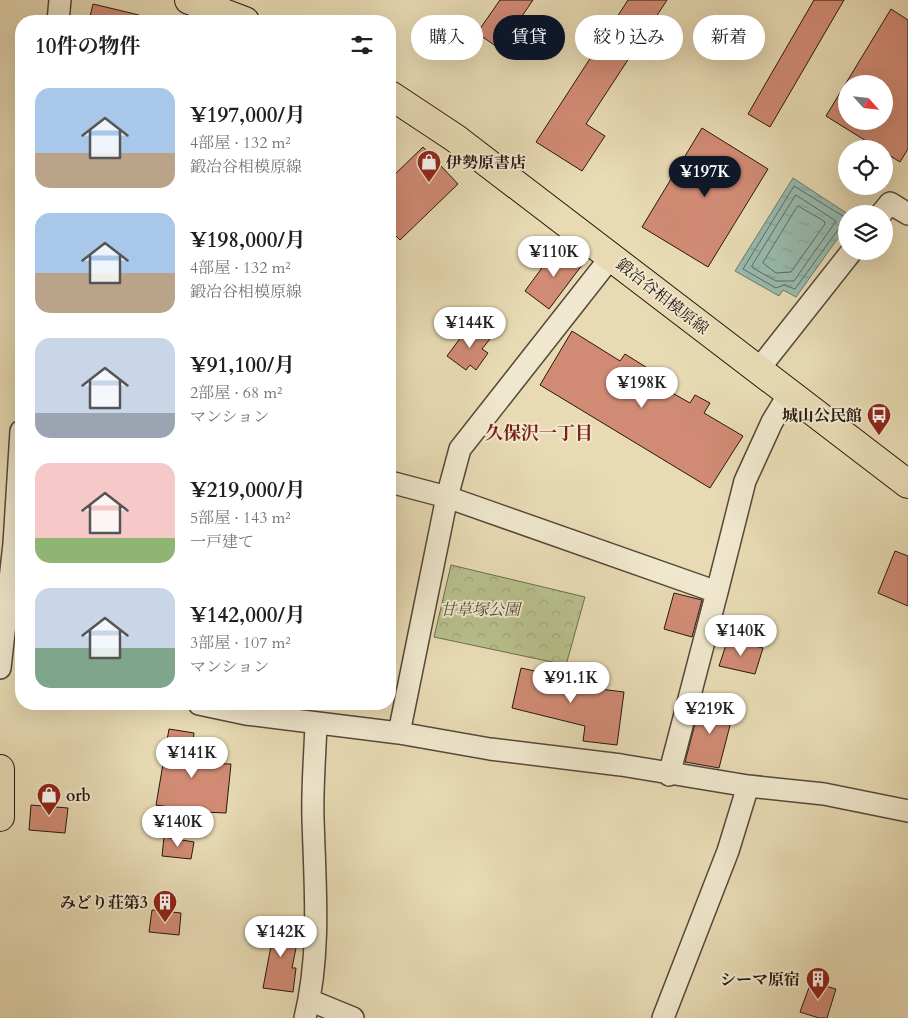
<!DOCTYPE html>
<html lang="ja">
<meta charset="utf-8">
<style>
:root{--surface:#fff;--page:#f2f2f2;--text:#202124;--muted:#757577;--accent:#111827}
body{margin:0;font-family:Cardo,"Noto Serif JP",serif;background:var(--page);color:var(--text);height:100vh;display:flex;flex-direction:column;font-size:19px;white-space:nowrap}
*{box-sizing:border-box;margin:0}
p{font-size:16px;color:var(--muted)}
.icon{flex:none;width:28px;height:28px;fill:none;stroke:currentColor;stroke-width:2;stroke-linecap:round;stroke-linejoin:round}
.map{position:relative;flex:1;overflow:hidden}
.panel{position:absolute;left:15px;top:15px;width:381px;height:695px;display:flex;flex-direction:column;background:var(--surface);border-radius:20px;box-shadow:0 5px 20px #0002}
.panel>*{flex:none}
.banner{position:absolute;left:411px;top:15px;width:421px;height:45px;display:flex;gap:10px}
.needle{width:32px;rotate:117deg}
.buttons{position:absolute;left:838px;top:75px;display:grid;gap:10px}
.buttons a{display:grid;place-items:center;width:55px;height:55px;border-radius:50%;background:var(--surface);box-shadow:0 5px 20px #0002;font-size:25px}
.price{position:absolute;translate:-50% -42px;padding:0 11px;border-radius:18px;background:#fff;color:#222;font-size:16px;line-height:32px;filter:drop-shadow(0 1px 2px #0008)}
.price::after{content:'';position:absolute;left:50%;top:30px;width:15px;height:11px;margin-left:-8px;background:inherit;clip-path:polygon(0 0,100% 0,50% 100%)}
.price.selected{background:var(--accent);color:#fff}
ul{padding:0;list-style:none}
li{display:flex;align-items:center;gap:15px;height:125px;padding:0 20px}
li span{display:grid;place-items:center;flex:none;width:140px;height:100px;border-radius:15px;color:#555}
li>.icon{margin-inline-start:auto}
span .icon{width:60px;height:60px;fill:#fffc;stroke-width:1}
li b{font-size:21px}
h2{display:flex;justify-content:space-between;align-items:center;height:60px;padding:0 20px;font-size:21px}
.tag{padding:0 18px;border-radius:22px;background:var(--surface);box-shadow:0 5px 20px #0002;font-size:18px;line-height:45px}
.tag.selected{background:var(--accent);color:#fff}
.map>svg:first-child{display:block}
.park{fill:url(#park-crowns);stroke:#6e6c4e}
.water{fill:url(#water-ripples);stroke:#6a7970}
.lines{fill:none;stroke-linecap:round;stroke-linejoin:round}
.shore{stroke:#5e6960;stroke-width:1}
.building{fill:#d18b74;stroke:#261711;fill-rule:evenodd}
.minor-casing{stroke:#56483a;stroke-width:24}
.primary-casing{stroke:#261711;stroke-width:30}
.trunk-casing{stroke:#261711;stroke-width:30}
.minor{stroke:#f0e8ce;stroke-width:21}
.primary{stroke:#e8dbb4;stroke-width:28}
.trunk{stroke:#e8dbb4;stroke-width:28}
.labels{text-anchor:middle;stroke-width:4;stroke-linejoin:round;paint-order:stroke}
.poi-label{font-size:16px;font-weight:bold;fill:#261711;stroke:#f0e8ce;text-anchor:end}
.street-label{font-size:16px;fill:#261711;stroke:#f0e8ce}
.park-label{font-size:16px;font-style:italic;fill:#524a36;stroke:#f0e8ce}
.neighbourhood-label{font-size:18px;font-weight:bold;fill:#7a1f14;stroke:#f0e8ce}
</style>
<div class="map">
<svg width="908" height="1018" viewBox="0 0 908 1018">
<defs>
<pattern id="park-crowns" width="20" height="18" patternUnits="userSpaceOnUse" patternTransform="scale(1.25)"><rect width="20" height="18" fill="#b7c08c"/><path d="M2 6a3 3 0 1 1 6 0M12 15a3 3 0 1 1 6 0" fill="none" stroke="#9da478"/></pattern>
<pattern id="water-ripples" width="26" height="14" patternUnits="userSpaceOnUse" patternTransform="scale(1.25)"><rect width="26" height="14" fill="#97bbaf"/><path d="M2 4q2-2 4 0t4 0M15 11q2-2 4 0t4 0" fill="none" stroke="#82a096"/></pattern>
</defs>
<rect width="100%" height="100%" fill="#e8dbb4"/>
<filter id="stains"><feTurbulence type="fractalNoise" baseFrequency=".004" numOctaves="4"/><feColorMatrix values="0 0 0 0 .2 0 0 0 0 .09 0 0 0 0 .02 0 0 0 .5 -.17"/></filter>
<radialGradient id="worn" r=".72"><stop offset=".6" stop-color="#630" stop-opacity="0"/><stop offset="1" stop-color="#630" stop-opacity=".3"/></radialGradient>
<path class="park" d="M451 565 585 597 566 665 434 637Z"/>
<path class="water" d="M793 178 848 214H846V227L796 297 783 290 779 296 735 271Z"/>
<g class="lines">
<path class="shore" d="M796 195 836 221 794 281H776L753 268 752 266Z
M798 206 824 221 825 224 791 272 776 273 763 263Z
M846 218 794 186 743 269 776 288 784 285 795 289 840 227 846 224"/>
</g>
<path class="building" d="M500 0H533L518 22 529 29 510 56 477 33Z
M628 0H667L586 124 605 136 582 171 536 142Z
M814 0H844L770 127 748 114Z
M93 4 139 15 138 21H89Z
M891 9 908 20V149L900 162 884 152V149H879L826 116ZM846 84H884V121H846Z
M702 128 768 169 708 267 642 227Z
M423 147 458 184 400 240 390 230V179Z
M558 246 582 265 549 309 525 291Z
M470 325 490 339 482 349 488 353 476 370 470 365 466 370 447 356Z
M572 331 620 361 625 354 665 379 660 386 690 403 695 395 710 403 704 413 743 436 710 488 540 385Z
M895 551 908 556V606L878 593Z
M674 593 702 600 692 637 664 629Z
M728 639 763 648 755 674 719 666Z
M521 668 576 680 575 686 624 692 617 745 583 741 585 726 512 708Z
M701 701 734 710 719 768 685 762Z
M169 729 194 733 190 763 231 764 226 813 202 812 156 805Z
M31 805 68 808 65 833 29 830Z
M164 837 194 842 191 859 162 856Z
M152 910 181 913 179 935 149 932Z
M269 924 300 928 292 968H296L293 992 263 988 271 946 265 945Z
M811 982 836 989 827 1018H819L800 1012Z"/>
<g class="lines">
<defs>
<path id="minor" d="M58 21 60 0
M881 214 890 203 908 214
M758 370 852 251
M390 482 447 497 717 592 669 775
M717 592 745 481 772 422 789 394
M0 668 14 544 21 431
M199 704 246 714 399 733 490 749 621 765 748 786 824 794 908 811
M399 733 447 497 460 449 611 257
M309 1000 353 1018
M305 1018C321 952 315 887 313 819 312 788 315 755 316 723
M663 1018 728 851 748 786"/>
<path id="primary" d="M189 0 245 21
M390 95 455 138 908 484"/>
<path id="trunk" d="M0 769V817"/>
</defs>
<use href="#minor" class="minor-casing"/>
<use href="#primary" class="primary-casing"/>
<use href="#trunk" class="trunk-casing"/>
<use href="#minor" class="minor"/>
<use href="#primary" class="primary"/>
<use href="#trunk" class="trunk"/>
</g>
<defs>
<symbol id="shop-pin" viewBox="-11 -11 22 30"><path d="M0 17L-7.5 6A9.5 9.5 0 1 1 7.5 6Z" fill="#8f2418" stroke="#f0e8ce"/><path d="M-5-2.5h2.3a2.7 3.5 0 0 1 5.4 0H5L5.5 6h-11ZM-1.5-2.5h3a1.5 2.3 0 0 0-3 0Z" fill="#fff"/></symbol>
<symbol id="bus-pin" viewBox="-11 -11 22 30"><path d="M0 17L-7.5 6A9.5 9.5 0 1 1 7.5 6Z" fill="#8f2418" stroke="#f0e8ce"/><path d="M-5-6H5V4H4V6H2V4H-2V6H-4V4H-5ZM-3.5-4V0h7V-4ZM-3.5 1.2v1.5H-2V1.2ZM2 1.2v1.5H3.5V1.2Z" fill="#fff"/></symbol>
<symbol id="building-pin" viewBox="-11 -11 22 30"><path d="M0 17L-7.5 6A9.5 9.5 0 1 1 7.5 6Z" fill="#8f2418" stroke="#f0e8ce"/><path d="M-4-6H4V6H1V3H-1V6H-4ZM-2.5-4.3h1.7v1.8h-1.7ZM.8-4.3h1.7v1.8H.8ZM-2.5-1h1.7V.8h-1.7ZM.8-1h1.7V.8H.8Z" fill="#fff"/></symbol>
</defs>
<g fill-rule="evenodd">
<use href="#shop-pin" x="415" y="148" width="28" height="38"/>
<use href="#bus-pin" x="865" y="401" width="28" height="38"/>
<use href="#shop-pin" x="35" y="781" width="28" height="38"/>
<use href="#building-pin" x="151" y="888" width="28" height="38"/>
<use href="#building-pin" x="804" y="965" width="28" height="38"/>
</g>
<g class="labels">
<g class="poi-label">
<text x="446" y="168" text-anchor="start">伊勢原書店</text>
<text x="862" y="421">城山公民館</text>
<text x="66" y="801" text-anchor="start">orb</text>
<text x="148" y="908">みどり荘第3</text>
<text x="800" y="985">シーマ原宿</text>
</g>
<g class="street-label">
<text transform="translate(663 296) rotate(38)" y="6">鍛冶谷相模原線</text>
</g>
<g class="park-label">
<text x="480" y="615">甘草塚公園</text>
</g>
<g class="neighbourhood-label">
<text x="539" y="439">久保沢一丁目</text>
</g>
</g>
<rect width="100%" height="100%" filter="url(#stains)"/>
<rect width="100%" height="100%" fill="url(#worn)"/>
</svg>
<div class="buttons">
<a><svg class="needle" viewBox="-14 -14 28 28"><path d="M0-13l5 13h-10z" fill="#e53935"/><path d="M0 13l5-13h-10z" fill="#757577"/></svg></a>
<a><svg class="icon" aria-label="locate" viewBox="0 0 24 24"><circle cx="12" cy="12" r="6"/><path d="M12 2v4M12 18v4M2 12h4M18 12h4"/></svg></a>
<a><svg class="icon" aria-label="layers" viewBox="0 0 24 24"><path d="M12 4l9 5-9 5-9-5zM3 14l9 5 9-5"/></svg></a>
</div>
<b class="price selected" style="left:705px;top:198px">¥197K</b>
<b class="price" style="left:554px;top:278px">¥110K</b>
<b class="price" style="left:470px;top:349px">¥144K</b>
<b class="price" style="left:642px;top:409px">¥198K</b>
<b class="price" style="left:741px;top:657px">¥140K</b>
<b class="price" style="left:571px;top:704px">¥91.1K</b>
<b class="price" style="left:710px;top:735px">¥219K</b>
<b class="price" style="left:192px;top:779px">¥141K</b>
<b class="price" style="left:178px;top:848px">¥140K</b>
<b class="price" style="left:281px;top:958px">¥142K</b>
<div class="banner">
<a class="tag">購入</a>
<a class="tag selected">賃貸</a>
<a class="tag">絞り込み</a>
<a class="tag">新着</a>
</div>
<section class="panel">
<h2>10件の物件<svg class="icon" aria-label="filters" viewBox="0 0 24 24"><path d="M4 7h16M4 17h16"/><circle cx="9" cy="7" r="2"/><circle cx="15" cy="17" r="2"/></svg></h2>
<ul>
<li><span style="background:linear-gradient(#a9c7e8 65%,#b9a48a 0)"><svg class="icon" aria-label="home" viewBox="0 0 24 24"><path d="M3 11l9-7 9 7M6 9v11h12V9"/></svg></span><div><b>¥197,000/月</b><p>4部屋 · 132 m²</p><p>鍛冶谷相模原線</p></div></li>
<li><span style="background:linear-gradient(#a9c7e8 60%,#b9a48a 0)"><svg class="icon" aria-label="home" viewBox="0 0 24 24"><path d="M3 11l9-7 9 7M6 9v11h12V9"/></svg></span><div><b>¥198,000/月</b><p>4部屋 · 132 m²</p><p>鍛冶谷相模原線</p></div></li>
<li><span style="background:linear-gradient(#c9d6e8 75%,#9aa5b1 0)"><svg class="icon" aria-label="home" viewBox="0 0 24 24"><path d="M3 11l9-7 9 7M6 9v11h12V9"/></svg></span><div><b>¥91,100/月</b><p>2部屋 · 68 m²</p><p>マンション</p></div></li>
<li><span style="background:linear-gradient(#f6c9c9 75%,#8fb573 0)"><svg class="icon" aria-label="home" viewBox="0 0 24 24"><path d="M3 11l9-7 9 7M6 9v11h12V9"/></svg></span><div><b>¥219,000/月</b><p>5部屋 · 143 m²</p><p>一戸建て</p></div></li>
<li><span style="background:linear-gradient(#c9d6e8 60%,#7fa58c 0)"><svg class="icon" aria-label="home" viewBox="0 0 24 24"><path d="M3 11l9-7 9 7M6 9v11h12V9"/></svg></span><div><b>¥142,000/月</b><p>3部屋 · 107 m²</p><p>マンション</p></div></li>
</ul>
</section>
</div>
